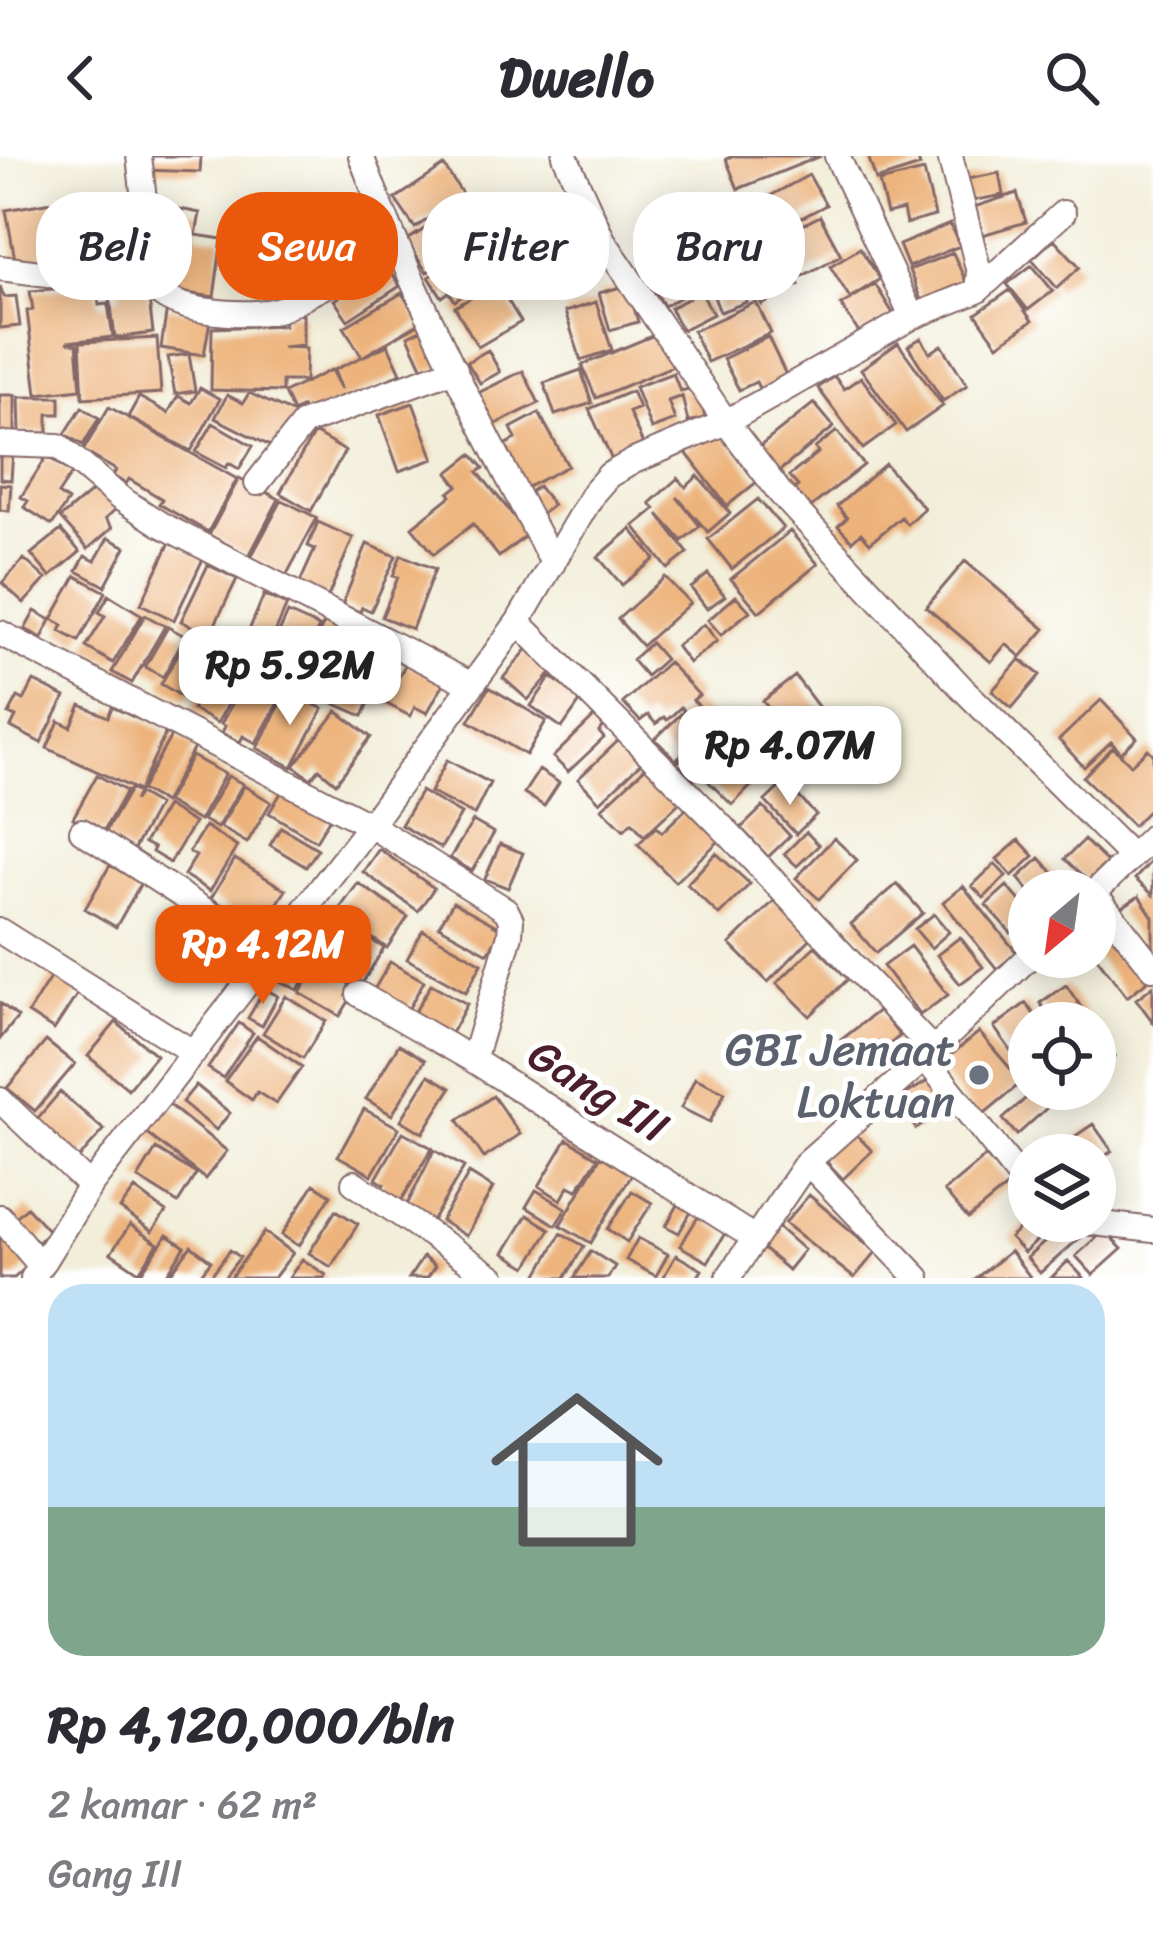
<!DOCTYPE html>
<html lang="id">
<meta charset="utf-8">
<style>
:root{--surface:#fff;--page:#f2f2f3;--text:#2b2b33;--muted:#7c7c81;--accent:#ea580c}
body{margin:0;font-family:Sriracha,sans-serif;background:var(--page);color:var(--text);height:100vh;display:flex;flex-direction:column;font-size:45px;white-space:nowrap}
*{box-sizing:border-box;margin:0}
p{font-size:39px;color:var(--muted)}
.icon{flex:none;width:66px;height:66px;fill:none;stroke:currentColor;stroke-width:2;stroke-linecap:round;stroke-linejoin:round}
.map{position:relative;height:1122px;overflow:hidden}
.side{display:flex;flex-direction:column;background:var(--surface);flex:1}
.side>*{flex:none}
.hud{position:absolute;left:36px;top:36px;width:1083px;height:108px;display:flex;gap:24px}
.needle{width:78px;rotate:209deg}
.controls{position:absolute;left:1008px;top:714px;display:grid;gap:24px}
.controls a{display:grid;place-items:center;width:108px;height:108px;border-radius:50%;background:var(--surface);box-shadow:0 6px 30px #0003;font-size:60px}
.price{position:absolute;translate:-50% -102px;padding:0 27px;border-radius:24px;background:#fff;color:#222;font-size:39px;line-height:78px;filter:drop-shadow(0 3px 6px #0008)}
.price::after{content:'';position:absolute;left:50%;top:72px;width:36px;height:27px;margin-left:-18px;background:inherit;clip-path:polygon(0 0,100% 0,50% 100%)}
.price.on{background:var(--accent);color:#fff}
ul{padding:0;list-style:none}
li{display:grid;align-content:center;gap:24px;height:636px;padding:0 48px}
li span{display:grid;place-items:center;height:372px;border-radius:36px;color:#555}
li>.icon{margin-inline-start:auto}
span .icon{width:216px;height:216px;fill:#fffc;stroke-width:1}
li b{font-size:51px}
.chip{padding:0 42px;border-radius:48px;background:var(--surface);box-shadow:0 6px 30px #0003;font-size:42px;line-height:108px}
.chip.on{background:var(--accent);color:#fff}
header{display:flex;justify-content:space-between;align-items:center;height:156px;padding:0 48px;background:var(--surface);font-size:54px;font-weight:700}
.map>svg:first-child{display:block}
.building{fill:#edb37c}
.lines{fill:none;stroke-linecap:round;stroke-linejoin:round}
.street-casing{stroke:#856768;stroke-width:28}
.street{stroke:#fff;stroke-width:24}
.worship-dot{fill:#6b7280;stroke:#fff;stroke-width:4.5}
.labels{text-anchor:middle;stroke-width:10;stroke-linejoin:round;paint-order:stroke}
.worship-label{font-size:45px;fill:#5b616d;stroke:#fff;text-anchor:end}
.street-label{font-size:45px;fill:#4a1f2b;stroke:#fff}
</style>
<header><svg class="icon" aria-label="back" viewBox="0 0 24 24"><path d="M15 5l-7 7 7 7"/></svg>Dwello<svg class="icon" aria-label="search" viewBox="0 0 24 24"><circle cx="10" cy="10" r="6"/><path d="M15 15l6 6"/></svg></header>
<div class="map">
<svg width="1153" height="1122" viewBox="0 0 1153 1122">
<rect width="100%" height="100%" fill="#fff"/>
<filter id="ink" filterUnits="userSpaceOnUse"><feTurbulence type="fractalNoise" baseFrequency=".00833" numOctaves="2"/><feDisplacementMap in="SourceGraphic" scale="24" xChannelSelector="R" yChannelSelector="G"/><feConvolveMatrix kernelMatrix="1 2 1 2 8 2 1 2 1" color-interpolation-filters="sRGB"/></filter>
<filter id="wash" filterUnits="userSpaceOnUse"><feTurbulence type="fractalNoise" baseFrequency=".004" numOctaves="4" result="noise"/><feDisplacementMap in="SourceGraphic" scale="48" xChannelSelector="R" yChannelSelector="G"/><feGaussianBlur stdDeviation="2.7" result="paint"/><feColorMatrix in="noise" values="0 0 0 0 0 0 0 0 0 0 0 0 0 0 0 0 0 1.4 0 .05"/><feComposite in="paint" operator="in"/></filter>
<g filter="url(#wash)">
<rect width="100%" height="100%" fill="#f2eed9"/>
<g id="blocks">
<path class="building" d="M146 0H201L200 16 145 14Z
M733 0H821L738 33 726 3Z
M868 0H917L920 10 876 24Z
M444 10 463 39 415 72 395 43Z
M924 15 935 60 906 68 903 54 887 58 879 26Z
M999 17 1003 39 966 46 962 24Z
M809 19 826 49 769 79 753 49Z
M1017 37 1026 66 979 80 971 52Z
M57 45 59 55 90 49 99 102 83 105 84 114 72 116 69 99 16 109 6 54Z
M126 47 138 107 105 114 93 54Z
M154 48 200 57 196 79 222 83 214 141 160 133 165 93 154 92 157 73 185 76 150 69Z
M296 48 325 113 295 131 264 62Z
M463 48 484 79 427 116 406 85Z
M368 49 388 85 344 110 323 74Z
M820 60 841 99 799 122 777 82Z
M950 68 960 90 908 111 899 89Z
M1054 83 1080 111 1057 132 1032 103Z
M477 89 496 117 455 145 449 136 442 141 429 121Z
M778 91 799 129 762 149 741 110Z
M860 92 880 123 850 142 830 110Z
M953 97 966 126 921 144 909 114Z
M729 98 747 146 720 156 701 108Z
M693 109 703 129 664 150 653 131Z
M1032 109 1053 135 1028 154 1007 128Z
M386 110 400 130 348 164 334 144Z
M147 127 153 177 115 182 110 142 120 141 119 130Z
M497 127 521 166 478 191 455 151Z
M875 128 894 159 861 180 841 149Z
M97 129 99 149 108 148 113 181 67 186 77 188 81 233 37 238 27 155 33 154 30 135Z
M628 129 638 166 610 174 599 137Z
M0 130 4 141 16 140 20 170 0 172Z
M1010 134 1032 165 998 189 976 158Z
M701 136 713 158 682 174 670 152Z
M402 137 420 167 362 201 344 171Z
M596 146 612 194 581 204 565 156Z
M756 146 771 177 707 206 693 175Z
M167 152 211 158 204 199 161 192Z
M284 158H303V189L282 191 306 192 305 225H282V236L211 234 212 172 284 169Z
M429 170 447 208 425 217 408 180Z
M659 177 673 210 596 242 582 209Z
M768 181 788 223 761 236 756 226 739 234 723 203Z
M157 182 161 237 83 242 80 186Z
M921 182 930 197 942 189 967 229 943 245 908 190Z
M898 187 943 250 906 276 861 213Z
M388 189 401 217 308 262 302 251 293 256 284 237 331 214 341 233 334 214Z
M488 194 500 216 480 227 467 206Z
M189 198 195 235 175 238 168 201Z
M581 214 592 247 555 259 544 227Z
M523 215 539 247 492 270 476 238Z
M673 217 680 235 698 231 705 262 688 266 682 240 668 245 675 264 651 273 635 231Z
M834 220 844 233 861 221 896 269 863 293 818 232Z
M200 232 220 243 191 295 128 261 139 241 168 257 178 240 191 247Z
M632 235 639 252 629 256 644 291 612 304 589 253Z
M249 237 299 260 280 295 215 262 227 239 243 247Z
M0 239H15V279L0 278Z
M19 241H60V258H48V277H20Z
M413 247 434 303 399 315 379 259Z
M814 247 834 271 778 316 759 291Z
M82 251 99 262 83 289 65 278Z
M109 251 237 323 208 376 159 348 162 343 129 323 126 328 113 320 116 314 83 295Z
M539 257 568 310 520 335 497 293 516 283 511 272Z
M213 267 253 290 239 313 229 307 226 312 196 296Z
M837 275 864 309 807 354 792 335 798 330 789 320 818 297 815 292Z
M314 277 345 295 311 355 280 337Z
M722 278 758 325 727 350 684 294Z
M0 293 13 294 11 324 0 323Z
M472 298 484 312 478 316 528 378 499 401 473 368 434 398 412 371 451 340 449 337 458 330 448 317Z
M47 300 72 317 58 338 68 345 52 369 24 351 28 345 21 341Z
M885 308 924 352 907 368 901 361 870 387 861 377 852 385 838 370 847 362 837 350Z
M698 320 730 357 708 376 677 341 700 370 682 385 658 358 688 397 668 413 634 370 655 353 650 347 678 322 686 331Z
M239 322 279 343 249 400 209 379Z
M0 328 11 329 9 355 0 354Z
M99 329 118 351 105 363 112 372 88 393 60 362Z
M538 330 553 349 540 359 525 340Z
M758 343 783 372 732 413 708 383Z
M282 344 317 362 286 420 251 401Z
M318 366 353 382 327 443 298 431 315 393 308 390Z
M631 373 655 403 622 429 598 401Z
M61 374 80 396 50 421 31 398Z
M790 375 818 408 759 456 731 423Z
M108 382 126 391 105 430 77 415 85 400 95 405Z
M170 386 204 401 174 464 141 448Z
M367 388 396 400 371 455 362 451 360 456 342 449Z
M401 399 435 413 412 473 382 461 398 421 393 420Z
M24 403 46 423 24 447 2 427Z
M965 405 1045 473 1021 501 1006 488 991 506 926 451Z
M208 409 237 423 210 479 181 465Z
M708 418 725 440 707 453 691 432Z
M76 420 106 436 79 485 60 475 63 469 52 463Z
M665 421 690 447 642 490 618 463Z
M109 439 142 459 113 507 86 491 105 460 99 456Z
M264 439 287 449 262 507 239 498Z
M736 440 750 455 721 479 708 464Z
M35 455 51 464 42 482 25 473Z
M288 457 319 471 299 515 268 501Z
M145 459 165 470 132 527 112 516Z
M325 465 354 478 325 541 296 528Z
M704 468 717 485 689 507 676 490Z
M168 471 185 480 163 521 145 511Z
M187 482 218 500 201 528 196 525 186 543 161 528Z
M651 487 665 503 646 520 632 504Z
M529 491 555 513 528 544 503 522Z
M223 500 248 514 217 567 192 553Z
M1020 503 1040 519 1012 552 992 535Z
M668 506 699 539 693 544 715 566 676 604 655 583 684 555 681 551 667 564 664 561 656 568 648 559 640 565 623 547Z
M406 507 444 527 427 557 415 551 410 560 385 547Z
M249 516 280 533 275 543 279 545 256 587 243 580 240 586 222 577 225 570 221 568Z
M795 520 829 565 797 590 763 545Z
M551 521 582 543 562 572 531 550Z
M34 525 65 541 41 587 11 571 16 561 9 558 18 541 24 544Z
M336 529 370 544 363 560 329 545Z
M489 531 546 565 526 599 469 565Z
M288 534 323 553 292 611 257 592Z
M1101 544 1137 582 1121 597 1111 586 1084 611 1059 584Z
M81 549 108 561 112 551 166 576 139 635 47 592 59 565 71 571Z
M337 555 371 581 336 627 319 613 311 623 294 610Z
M595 560 604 570 599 576 604 582 568 616 553 601Z
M723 562 739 579 692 623 677 607Z
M172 578 195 590 164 647 141 634Z
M742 581 771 610 732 649 703 620Z
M619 584 641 607 600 646 578 623Z
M1113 591 1131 609 1148 593 1153 598V650L1133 670 1083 621Z
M192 600 225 618 199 665 166 646Z
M447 604 490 627 474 659 430 636Z
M647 610 681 645 644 680 632 666 624 674 602 652Z
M539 614 559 627 544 650 524 637Z
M97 619 126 635 102 678 73 662Z
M228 620 243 628 217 672 203 664Z
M785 626 816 659 796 678 765 645Z
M244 630 271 646 247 687 220 671Z
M285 630 332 658 316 685 269 657Z
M130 633 138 637 134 645 139 638 158 649 131 698 102 682Z
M421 635 461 658 441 692 401 669Z
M166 650 194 667 170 707 152 696 154 692 144 687Z
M688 651 719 685 675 726 638 688 656 671 662 676Z
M763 651 790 680 768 701 741 672Z
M473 665 494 677 472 715 450 702Z
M205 670 237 691 210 735 184 719 196 700 189 696Z
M281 671 318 693 306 711 270 689Z
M806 676 819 689 797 710 784 698Z
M834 682 857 704 819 743 796 722Z
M1019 684 1034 700 1012 720 997 703Z
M1084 684 1107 706 1088 725 1065 703Z
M500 688 523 697 508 732 485 723Z
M379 693 434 732 418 755 363 716Z
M716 697 750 728 719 759 687 728Z
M1040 702 1064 729 1057 735H1029L1018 722Z
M235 703 286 734 261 773 211 742Z
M1153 703V739L1135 723Z
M995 708 1006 720 984 742 972 730Z
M110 709 141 727 116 771 85 753Z
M358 727 408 761 387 792 336 758Z
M897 728 923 757 876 797 851 768Z
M963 730 1017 797 997 813 943 746Z
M1007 730 1029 755V762L1011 777 986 749Z
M1139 740 1153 761V791L1146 796 1118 754Z
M776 743 813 780 768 826 730 788Z
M453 746 502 773 488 797 439 770Z
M322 754 384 792 361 829 299 792Z
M934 758 949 776 931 792 915 773Z
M1108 768 1150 823 1127 841 1095 799V778Z
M423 774 482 807 466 836 407 803Z
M960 781 983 811 960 828 937 799Z
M815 790 848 823 810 860 777 827Z
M910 790 948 839 920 859 883 810Z
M296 797 313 807 298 834 280 825Z
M390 806 424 825 405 859 371 839Z
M316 809 357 832 340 860 300 837Z
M53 817 80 834 54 874 28 857Z
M431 828 467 848 449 881 412 861Z
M1066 829 1092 867H1054L1040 847Z
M1153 830V866L1136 843Z
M265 833 278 840 262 870 248 862Z
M286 840 326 865 303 902 263 877Z
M0 847 18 861 0 883Z
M1026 847 1040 867H1029V920L994 871Z
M879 854 900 880 862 910 841 884Z
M116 866 156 899 128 933 88 900Z
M239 867 253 877 223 922 208 912Z
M1095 871 1115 900 1095 915Z
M979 876 1022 926 979 962 936 911Z
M257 880 302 911 276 948 257 936 252 944 225 925Z
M46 885 75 908 35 955 7 932Z
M399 888 425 904 392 959 366 943Z
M429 919 451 932 423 977 401 964Z
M934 921 952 950 916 973 897 944Z
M695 922 725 936 710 966 681 952Z
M196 929 230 957 216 974 182 946Z
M1035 934 1049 950 1017 979 1003 963Z
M60 936 104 974 79 1002 36 964Z
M493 940 520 978 484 1002 458 964Z
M168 948 227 995 205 1023 145 976Z
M364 953 399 972 372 1019 338 1000Z
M1093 968 1112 995 1095 1007V999H1074L1065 987Z
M849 971 872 995 843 1023 820 999Z
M403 976 432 992 396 1054 376 1042 384 1028 376 1023Z
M567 983 598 1002 577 1034 569 1030 561 1044 539 1030Z
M156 993 196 1018 178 1047 138 1022Z
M434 994 464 1011 427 1074 402 1059Z
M601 1000 632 1018 591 1087 560 1069Z
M986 1000 1010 1028 968 1063 944 1035Z
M469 1017 493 1032 466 1080 441 1065Z
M314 1028 331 1039 299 1090 282 1079Z
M135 1033 166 1056 152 1076 120 1053Z
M536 1034 566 1052 556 1069 526 1051Z
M632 1035 652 1047 627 1086 608 1073Z
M809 1039 876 1096 854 1122 785 1067Z
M678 1049 691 1056 679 1077 666 1070Z
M27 1051 49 1075 30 1092 8 1068Z
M336 1054 358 1068 331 1111 309 1097Z
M527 1059 550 1073 527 1111 504 1097Z
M698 1061 725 1077 708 1106 680 1090Z
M1028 1065H1058L1024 1097 1010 1082Z
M1067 1066 1081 1081 1040 1117 1027 1102Z
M130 1069 158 1088 139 1116 111 1097Z
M0 1071 31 1107 14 1122H0Z
M778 1071 804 1094 788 1114 761 1091Z
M1104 1074 1122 1093 1093 1119 1076 1100Z
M265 1076 293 1097 274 1122H230Z
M561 1077 584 1090 565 1122H540L537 1120Z
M167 1079 185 1091 164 1122H148L141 1117Z
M638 1082 668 1098 656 1120 626 1104Z
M191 1090 211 1105 198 1122H167Z
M230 1094 240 1101 224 1122H209Z
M591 1095 615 1110 608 1122H574Z
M1010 1095 1031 1122H976Z
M676 1099 702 1114 697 1122H663Z
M423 1101 435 1110 427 1122H409Z
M302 1103 326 1119 324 1122H289Z
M1068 1105 1084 1122H1051Z"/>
</g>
</g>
<g filter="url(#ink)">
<use href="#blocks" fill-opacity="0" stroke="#856768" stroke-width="3"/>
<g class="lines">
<defs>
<path id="street" d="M139 0 154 131C172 158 252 162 281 153L396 92
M361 0C414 141 483 275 553 407
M565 0 603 84 726 266 781 338 962 532 1131 700
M837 0 912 161
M0 112 88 123 152 118
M977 135 1063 57
M0 288 59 290 120 342 160 368 472 529
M257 327 304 267 455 213
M518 466 725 674 933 894
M0 477 370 669 506 754 511 764 510 779 473 904 753 1081
M82 675 272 798
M1095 736 1153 680
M1095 738 1153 812
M0 775 194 897
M359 838 473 904
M925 902 1029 1033
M0 944 90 1030
M807 1006 918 1122
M354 1027 494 1122
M0 1061 41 1110
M1077 1065 1153 1074
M33 1122 90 1030 370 669 518 466 594 336 609 319 634 305 726 266 912 161 977 135 979 116 950 0
M728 1122 807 1006 925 902 1029 801"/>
</defs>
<use href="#street" class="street-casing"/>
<use href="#street" class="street"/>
</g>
</g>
<circle class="worship-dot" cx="979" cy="919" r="12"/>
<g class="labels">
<g class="worship-label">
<text x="955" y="909">GBI Jemaat<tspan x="955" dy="52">Loktuan</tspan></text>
</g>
<g class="street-label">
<text transform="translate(599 934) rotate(32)" y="16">Gang III</text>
</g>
</g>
</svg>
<div class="controls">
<a><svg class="needle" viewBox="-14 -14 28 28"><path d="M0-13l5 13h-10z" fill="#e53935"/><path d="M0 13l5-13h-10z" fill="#7c7c81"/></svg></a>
<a><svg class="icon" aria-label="locate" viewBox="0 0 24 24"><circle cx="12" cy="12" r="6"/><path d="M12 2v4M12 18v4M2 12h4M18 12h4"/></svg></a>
<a><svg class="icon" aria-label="layers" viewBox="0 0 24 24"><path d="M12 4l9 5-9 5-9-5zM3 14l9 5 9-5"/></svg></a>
</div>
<b class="price" style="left:290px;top:572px">Rp 5.92M</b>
<b class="price" style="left:790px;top:652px">Rp 4.07M</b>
<b class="price on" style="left:263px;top:851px">Rp 4.12M</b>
<div class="hud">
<a class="chip">Beli</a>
<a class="chip on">Sewa</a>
<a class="chip">Filter</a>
<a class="chip">Baru</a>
</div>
</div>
<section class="side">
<ul>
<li><span style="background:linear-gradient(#bfe0f5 60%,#7fa58c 0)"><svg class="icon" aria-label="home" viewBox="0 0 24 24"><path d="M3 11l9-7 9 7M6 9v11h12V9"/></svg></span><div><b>Rp 4,120,000/bln</b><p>2 kamar · 62 m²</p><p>Gang III</p></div></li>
</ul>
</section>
